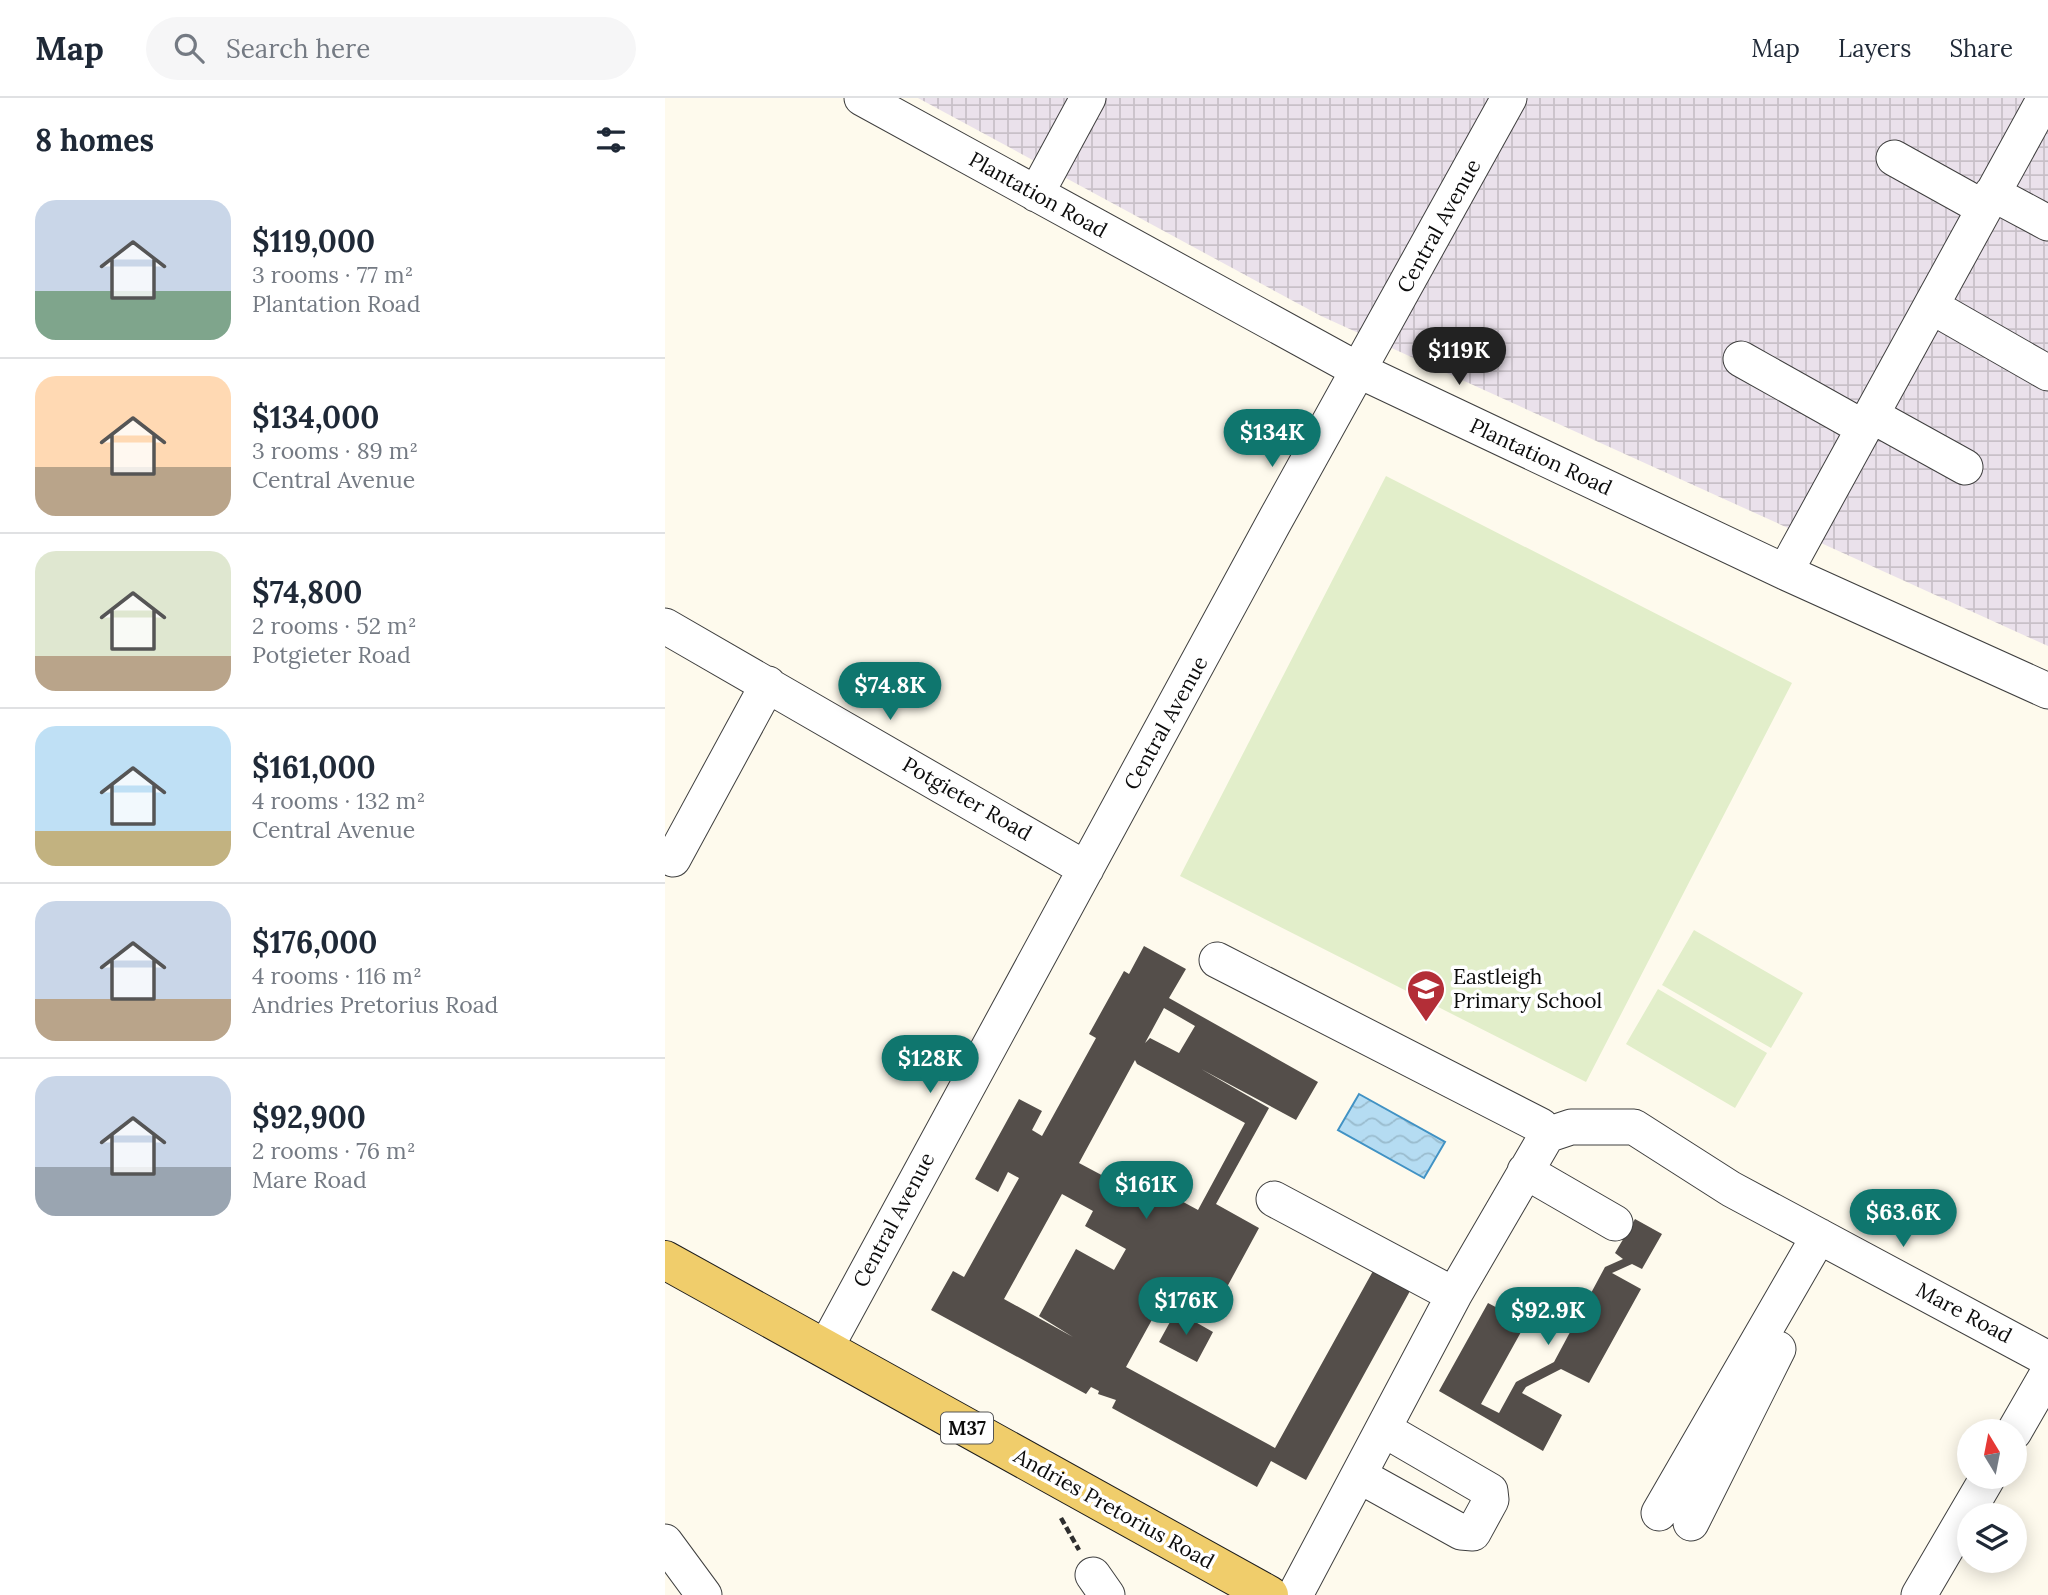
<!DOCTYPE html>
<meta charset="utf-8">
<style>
:root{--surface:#fff;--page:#f6f6f7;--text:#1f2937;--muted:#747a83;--line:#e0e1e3;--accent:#0f766e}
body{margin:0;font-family:Lora,serif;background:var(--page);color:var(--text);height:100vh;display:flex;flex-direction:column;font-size:26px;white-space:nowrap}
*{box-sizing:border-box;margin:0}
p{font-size:23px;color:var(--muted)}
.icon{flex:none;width:38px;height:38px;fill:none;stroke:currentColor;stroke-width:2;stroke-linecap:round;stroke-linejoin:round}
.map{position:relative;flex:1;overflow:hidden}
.sheet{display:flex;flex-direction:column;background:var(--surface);width:665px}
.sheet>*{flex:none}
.needle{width:46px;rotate:350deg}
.tools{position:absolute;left:1292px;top:1321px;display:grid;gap:14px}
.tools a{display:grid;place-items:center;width:70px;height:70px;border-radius:50%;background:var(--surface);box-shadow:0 4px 18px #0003;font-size:35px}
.price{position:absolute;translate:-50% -60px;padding:0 16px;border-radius:24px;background:var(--accent);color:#fff;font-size:23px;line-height:46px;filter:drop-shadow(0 2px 4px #0008)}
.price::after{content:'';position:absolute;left:50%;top:42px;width:21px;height:16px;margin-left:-10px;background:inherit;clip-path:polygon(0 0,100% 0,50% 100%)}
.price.current{background:#222;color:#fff}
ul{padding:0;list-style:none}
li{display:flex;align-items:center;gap:21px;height:175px;padding:0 35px}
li+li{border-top:2px solid var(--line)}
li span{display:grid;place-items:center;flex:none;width:196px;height:140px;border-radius:21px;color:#555}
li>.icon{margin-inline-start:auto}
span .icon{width:84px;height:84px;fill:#fffc;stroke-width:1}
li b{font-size:30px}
h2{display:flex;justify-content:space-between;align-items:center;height:84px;padding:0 35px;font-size:30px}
header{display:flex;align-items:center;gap:42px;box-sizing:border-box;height:98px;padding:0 35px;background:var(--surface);border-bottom:2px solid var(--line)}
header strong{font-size:33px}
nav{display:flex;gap:38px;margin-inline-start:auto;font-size:24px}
.search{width:490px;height:63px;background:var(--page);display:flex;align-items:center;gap:18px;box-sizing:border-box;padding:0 24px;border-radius:38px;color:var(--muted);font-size:26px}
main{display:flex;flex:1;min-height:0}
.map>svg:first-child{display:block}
.industrial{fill:url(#industrial-grid)}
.pitch{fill:#e2eeca}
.water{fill:url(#water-waves);stroke:#4192c4;stroke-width:2}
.building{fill:#544e4a;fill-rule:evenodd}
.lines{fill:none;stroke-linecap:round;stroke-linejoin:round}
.minor-casing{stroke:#3f3f3f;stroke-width:37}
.major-casing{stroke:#1d1d1d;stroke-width:40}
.path{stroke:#2e2e2e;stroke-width:4.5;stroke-dasharray:7 3.5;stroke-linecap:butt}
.minor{stroke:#fff;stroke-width:35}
.major{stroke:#f0cd6b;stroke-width:38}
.labels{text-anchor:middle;stroke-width:7;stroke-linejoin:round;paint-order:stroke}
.shield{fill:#fff;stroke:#555;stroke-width:2}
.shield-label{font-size:19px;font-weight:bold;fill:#0c0c0c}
.street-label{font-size:21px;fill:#0c0c0c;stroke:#fff}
.poi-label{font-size:21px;fill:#0c0c0c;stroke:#fff;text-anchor:start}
</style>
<header>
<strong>Map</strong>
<div class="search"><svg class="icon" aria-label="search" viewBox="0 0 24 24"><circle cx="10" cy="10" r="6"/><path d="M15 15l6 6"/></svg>Search here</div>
<nav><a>Map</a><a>Layers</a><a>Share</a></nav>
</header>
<main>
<section class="sheet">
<h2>8 homes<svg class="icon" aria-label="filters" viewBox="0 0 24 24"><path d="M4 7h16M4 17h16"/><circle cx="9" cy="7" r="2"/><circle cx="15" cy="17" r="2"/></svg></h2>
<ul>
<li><span style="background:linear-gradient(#c9d6e8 65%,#7fa58c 0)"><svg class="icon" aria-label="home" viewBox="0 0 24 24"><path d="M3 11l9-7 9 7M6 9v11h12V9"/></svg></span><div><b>$119,000</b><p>3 rooms · 77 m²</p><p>Plantation Road</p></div></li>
<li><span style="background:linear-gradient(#ffd9b3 65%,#b9a48a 0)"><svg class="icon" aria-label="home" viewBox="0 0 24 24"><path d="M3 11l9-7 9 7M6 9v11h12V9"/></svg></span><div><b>$134,000</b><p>3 rooms · 89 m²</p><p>Central Avenue</p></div></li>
<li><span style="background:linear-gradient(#dfe7d0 75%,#b9a48a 0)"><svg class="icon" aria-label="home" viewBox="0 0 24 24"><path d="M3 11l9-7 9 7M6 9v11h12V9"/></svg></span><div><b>$74,800</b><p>2 rooms · 52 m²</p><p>Potgieter Road</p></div></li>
<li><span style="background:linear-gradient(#bfe0f5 75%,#c2b280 0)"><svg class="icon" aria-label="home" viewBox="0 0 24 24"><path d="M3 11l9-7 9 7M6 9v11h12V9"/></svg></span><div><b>$161,000</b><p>4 rooms · 132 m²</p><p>Central Avenue</p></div></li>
<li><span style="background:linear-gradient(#c9d6e8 70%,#b9a48a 0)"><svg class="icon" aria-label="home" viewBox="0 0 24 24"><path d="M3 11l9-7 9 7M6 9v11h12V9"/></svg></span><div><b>$176,000</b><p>4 rooms · 116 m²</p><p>Andries Pretorius Road</p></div></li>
<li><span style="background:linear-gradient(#c9d6e8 65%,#9aa5b1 0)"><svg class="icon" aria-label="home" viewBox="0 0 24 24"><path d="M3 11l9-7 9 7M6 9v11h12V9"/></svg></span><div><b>$92,900</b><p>2 rooms · 76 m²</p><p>Mare Road</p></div></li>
</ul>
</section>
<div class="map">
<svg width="1383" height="1497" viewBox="0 0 1383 1497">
<defs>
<pattern id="industrial-grid" width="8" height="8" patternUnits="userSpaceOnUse" patternTransform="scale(1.75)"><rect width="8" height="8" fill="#eae1eb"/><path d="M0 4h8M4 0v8" fill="none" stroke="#c8c0c8"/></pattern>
<pattern id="water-waves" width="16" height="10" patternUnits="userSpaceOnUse" patternTransform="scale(1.75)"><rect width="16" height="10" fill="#b5dcf2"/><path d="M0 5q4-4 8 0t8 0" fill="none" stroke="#9abcce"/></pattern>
</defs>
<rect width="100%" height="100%" fill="#fefaed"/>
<path class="industrial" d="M253 0H1383V548L656 218Z"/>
<path class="pitch" d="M721 378 1127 585 921 984 515 778Z
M1029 832 1138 895 1106 950 997 887Z
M993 891 1102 955 1070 1010 961 946Z"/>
<path class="water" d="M694 996 780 1044 759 1080 673 1032Z"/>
<path class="building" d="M479 848 521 871 504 900 653 984 631 1022 536 971 604 1010 551 1106 594 1130 549 1213 505 1189 461 1269 610 1350 708 1173 745 1193 641 1382 606 1363 592 1389 447 1310 451 1302 433 1296 434 1293 426 1289 421 1296 266 1212 288 1173 299 1179 354 1080 343 1074 333 1094 310 1081 354 1001 377 1013 367 1032 377 1038 431 940 424 936 459 873 464 876ZM499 910 530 928 514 955 485 940 480 945ZM470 962 472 966 580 1025 533 1112 452 1068 444 1081 414 1065ZM397 1096 428 1113 420 1128 461 1151 449 1172 411 1151 374 1218 408 1239 339 1201Z
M970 1121 997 1136 977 1171 967 1166 947 1175 976 1191 924 1285 896 1271 861 1289 857 1295 897 1317 878 1353 774 1293 823 1205 861 1225 816 1306 834 1315 851 1284 889 1264 940 1169 958 1161 950 1155Z
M511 1213 548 1234 532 1264 494 1244Z"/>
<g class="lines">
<defs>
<path id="minor" d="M197 0 695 273 1120 474 1383 593
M1229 60 1319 110
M1327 95 1383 125
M371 96 423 0
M1266 208 1383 275
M1076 261 1199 330
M1206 317 1300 369
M1120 474 1380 0
M0 528 421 771
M8 761 103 586
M552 862 876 1028 882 1037
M860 1073 950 1125
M609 1101 789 1197 630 1497
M789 1197 882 1037 906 1029H969L1066 1091 1383 1261
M160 1251 608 426 844 0
M1349 1334 1383 1275
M695 1378 796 1434 808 1435 826 1402 825 1393 720 1332
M994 1415 1154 1138
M1026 1425 1113 1251
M0 1444 39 1497
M428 1477 442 1497
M1254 1497 1323 1379"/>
<path id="major" d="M0 1162 604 1497"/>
</defs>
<use href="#minor" class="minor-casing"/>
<use href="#major" class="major-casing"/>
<path class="path" d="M396 1420 414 1452"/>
<use href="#minor" class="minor"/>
<use href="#major" class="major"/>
</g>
<defs>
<symbol id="school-pin" viewBox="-11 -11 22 30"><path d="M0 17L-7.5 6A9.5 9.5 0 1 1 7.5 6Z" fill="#b32e37" stroke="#fff"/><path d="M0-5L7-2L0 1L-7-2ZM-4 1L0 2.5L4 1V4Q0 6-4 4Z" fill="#fff"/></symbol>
</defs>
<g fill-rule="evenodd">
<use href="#school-pin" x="739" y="869" width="44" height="60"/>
</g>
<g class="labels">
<rect class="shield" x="276" y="1314.5" width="52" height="31" rx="5"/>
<g class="shield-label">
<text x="302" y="1337">M37</text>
</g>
<g class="street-label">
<text transform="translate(373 97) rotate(29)" y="7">Plantation Road</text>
<text transform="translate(774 128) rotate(-61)" y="7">Central Avenue</text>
<text transform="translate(876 359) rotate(25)" y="7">Plantation Road</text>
<text transform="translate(501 625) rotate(-61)" y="7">Central Avenue</text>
<text transform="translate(302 701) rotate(30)" y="7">Potgieter Road</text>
<text transform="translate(229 1122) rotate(-62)" y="7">Central Avenue</text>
<text transform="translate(1299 1215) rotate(28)" y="7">Mare Road</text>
<text transform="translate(449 1411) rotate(29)" y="7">Andries Pretorius Road</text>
</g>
<g class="poi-label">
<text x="788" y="886">Eastleigh<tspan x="788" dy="24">Primary School</tspan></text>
</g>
</g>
</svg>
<div class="tools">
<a><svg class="needle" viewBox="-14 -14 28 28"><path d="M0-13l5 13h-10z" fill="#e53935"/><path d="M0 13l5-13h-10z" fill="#747a83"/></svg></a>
<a><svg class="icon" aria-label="layers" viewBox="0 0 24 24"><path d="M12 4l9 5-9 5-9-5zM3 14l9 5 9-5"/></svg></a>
</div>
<b class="price current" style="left:794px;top:289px">$119K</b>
<b class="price" style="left:607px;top:371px">$134K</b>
<b class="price" style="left:225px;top:624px">$74.8K</b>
<b class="price" style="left:265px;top:997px">$128K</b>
<b class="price" style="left:481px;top:1123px">$161K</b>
<b class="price" style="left:1238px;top:1151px">$63.6K</b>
<b class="price" style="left:521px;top:1239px">$176K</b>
<b class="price" style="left:883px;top:1249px">$92.9K</b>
</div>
</main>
